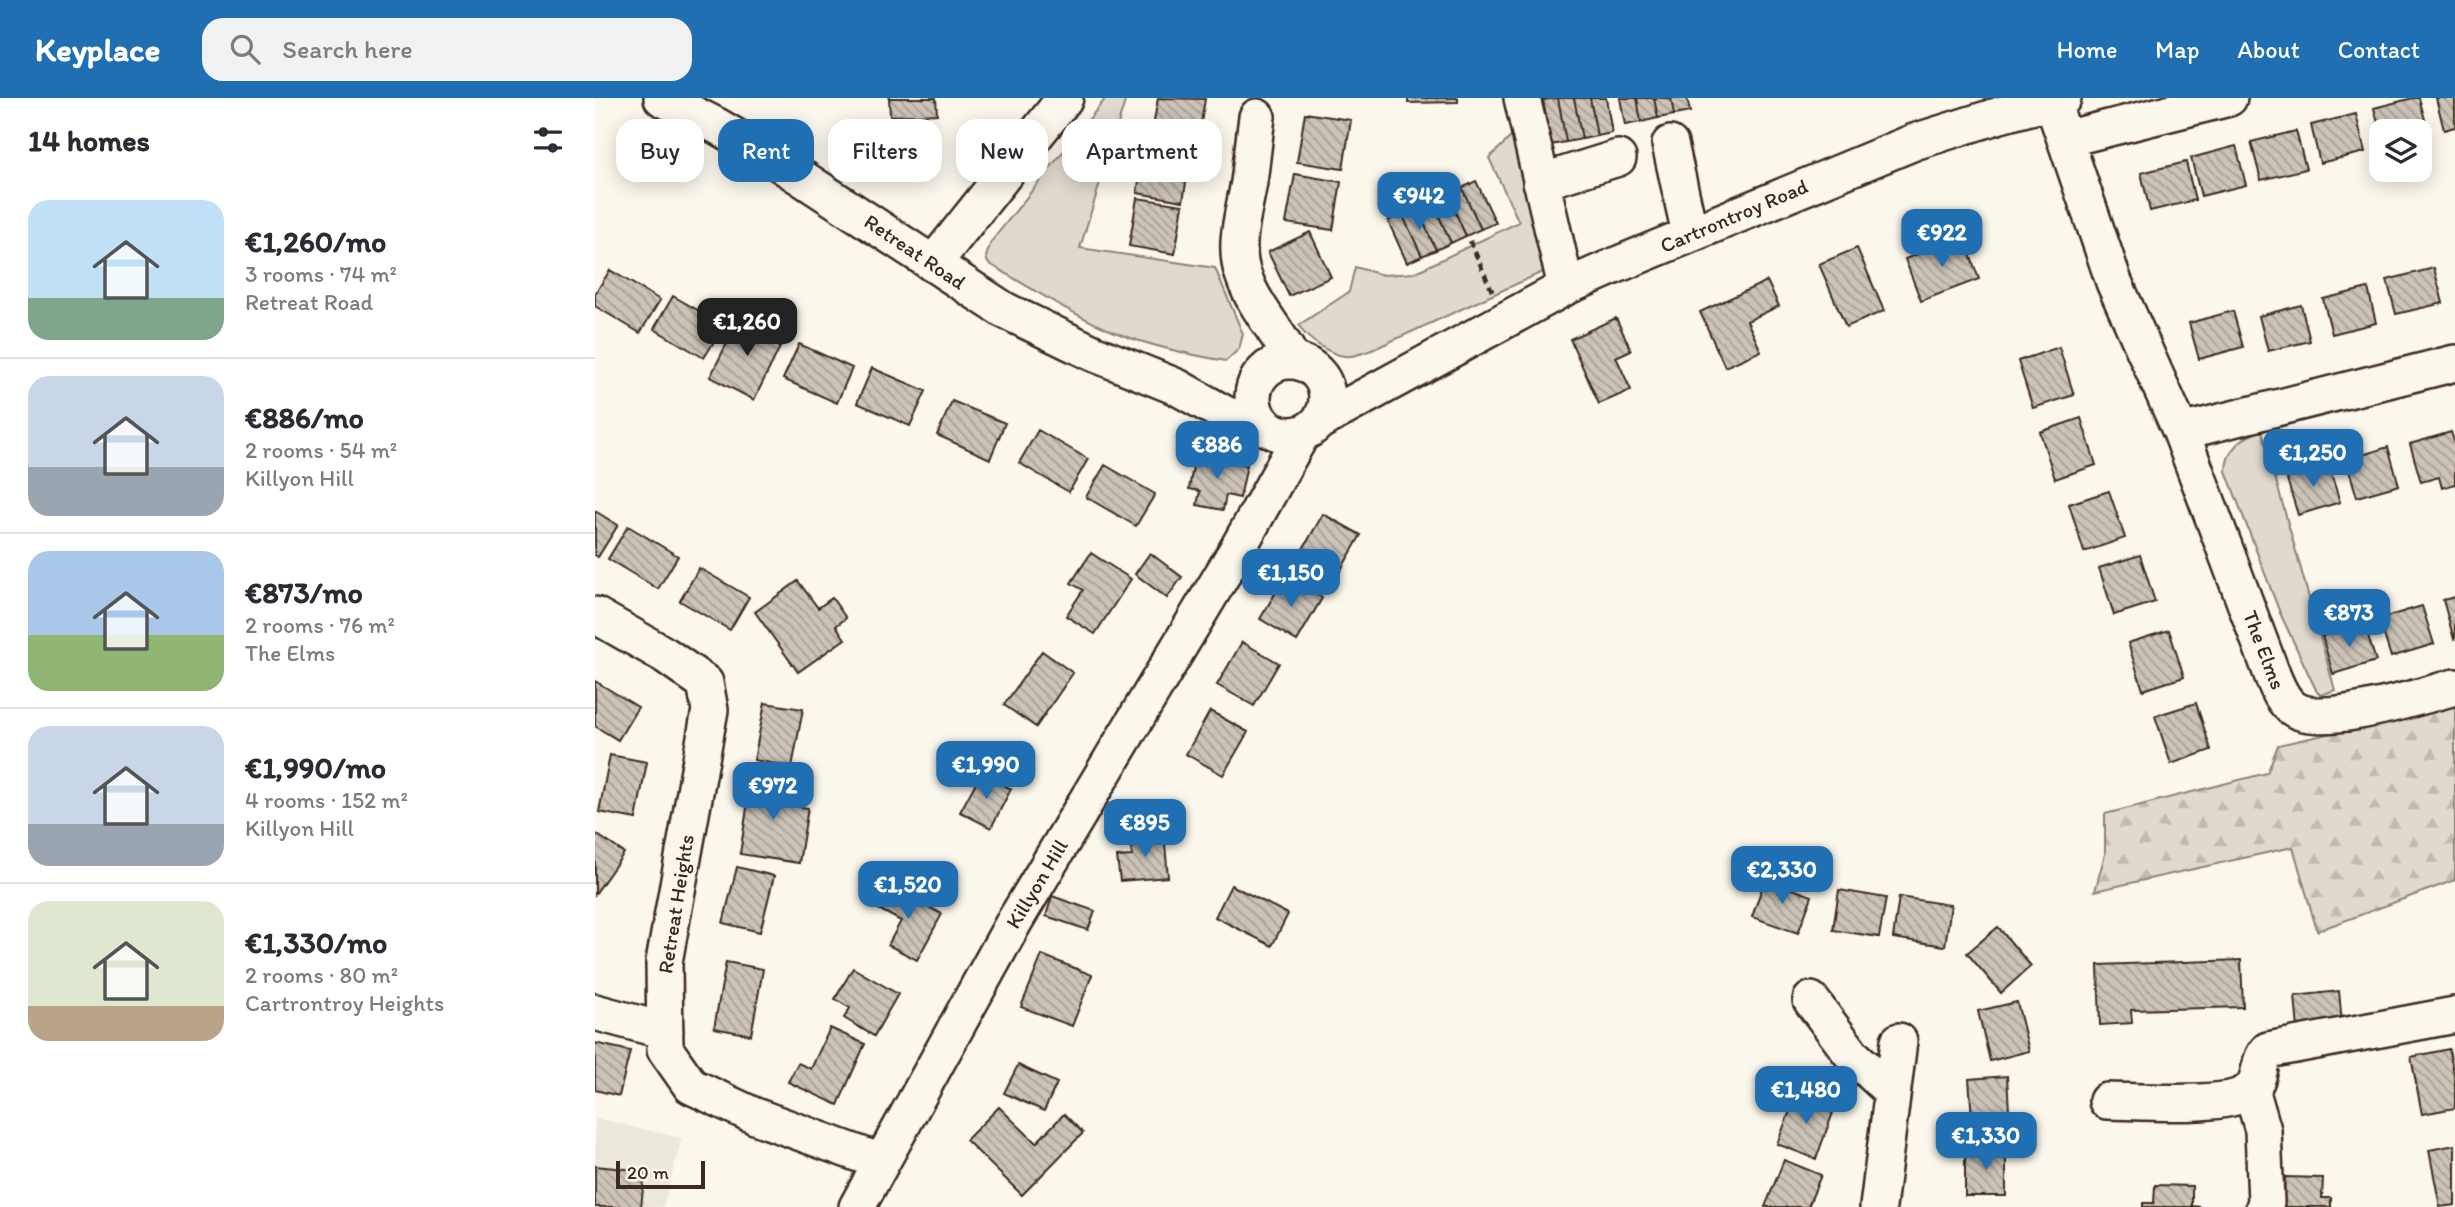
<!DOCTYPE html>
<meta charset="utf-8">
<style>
:root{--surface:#fff;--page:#f2f2f3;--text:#2b2b33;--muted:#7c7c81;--line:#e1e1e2;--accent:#1f6fb2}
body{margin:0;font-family:Itim,sans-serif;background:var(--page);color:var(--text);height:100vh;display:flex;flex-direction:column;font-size:26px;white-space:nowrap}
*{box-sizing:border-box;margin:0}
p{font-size:23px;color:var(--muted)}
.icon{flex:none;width:38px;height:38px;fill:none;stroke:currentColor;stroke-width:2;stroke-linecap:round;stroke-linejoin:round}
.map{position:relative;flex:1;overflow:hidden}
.sheet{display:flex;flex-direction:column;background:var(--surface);width:595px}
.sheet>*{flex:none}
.hud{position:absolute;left:21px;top:21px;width:665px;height:63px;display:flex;gap:14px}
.controls{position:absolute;left:1774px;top:21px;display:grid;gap:14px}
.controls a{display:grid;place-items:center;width:63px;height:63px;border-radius:14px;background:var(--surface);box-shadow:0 4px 18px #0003;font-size:35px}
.scale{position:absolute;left:21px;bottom:18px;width:89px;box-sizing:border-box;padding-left:7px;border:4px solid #3b2a1e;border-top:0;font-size:19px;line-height:24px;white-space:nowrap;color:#3b2a1e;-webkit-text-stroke:5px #fbf7ec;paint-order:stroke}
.price{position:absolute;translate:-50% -60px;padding:0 16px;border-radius:14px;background:var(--accent);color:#fff;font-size:23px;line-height:46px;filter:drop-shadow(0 2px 4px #0008)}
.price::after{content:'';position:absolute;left:50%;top:42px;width:21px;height:16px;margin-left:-10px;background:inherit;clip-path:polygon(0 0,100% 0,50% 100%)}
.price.on{background:#222;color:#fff}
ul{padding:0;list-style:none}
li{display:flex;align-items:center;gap:21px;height:175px;padding:0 28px}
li+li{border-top:2px solid var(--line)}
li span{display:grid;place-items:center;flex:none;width:196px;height:140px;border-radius:21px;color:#555}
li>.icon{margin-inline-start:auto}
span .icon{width:84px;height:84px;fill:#fffc;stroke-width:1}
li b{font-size:30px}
h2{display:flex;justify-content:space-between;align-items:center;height:84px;padding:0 28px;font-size:30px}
.tag{padding:0 24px;border-radius:21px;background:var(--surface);box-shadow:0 4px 18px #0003;font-size:24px;line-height:63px}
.tag.on{background:var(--accent);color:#fff}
header{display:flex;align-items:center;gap:42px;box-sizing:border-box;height:98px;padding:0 35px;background:var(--accent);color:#fff}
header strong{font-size:33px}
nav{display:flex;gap:38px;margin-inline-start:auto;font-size:24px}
.search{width:490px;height:63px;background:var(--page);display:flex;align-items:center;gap:18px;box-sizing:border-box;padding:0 24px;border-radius:21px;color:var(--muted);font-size:26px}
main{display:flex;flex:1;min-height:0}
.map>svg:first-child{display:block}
.built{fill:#ede8dd}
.green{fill:#dfd9ce;stroke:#8d8276;stroke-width:2}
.forest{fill:url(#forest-firs);stroke:#8d8276;stroke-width:2}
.building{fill:url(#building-back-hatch);stroke:#3b2a1e;stroke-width:2}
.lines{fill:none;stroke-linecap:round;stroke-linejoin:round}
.minor-casing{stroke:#3b2a1e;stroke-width:40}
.path{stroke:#3b2a1e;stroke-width:4.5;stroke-dasharray:7 5;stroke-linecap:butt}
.minor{stroke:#fbf7ec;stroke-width:35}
.labels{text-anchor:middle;stroke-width:7;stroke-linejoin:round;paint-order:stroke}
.street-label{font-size:21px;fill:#3b2a1e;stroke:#fbf7ec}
</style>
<header>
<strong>Keyplace</strong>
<div class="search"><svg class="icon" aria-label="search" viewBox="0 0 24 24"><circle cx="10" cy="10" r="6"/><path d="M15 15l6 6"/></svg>Search here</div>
<nav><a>Home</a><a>Map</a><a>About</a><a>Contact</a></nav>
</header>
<main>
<section class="sheet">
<h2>14 homes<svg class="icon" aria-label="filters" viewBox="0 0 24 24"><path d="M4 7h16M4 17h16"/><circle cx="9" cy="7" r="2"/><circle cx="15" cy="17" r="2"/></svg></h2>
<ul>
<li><span style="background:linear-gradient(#bfe0f5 70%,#7fa58c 0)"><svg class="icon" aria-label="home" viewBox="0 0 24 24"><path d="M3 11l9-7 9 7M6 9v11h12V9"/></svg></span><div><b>€1,260/mo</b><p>3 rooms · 74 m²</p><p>Retreat Road</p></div></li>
<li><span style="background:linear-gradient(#c9d6e8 65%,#9aa5b1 0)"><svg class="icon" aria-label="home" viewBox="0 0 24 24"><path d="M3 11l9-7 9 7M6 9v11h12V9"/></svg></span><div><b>€886/mo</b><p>2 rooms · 54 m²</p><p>Killyon Hill</p></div></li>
<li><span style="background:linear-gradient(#a9c7e8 60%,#8fb573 0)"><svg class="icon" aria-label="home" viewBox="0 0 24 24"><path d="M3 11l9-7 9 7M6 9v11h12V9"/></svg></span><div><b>€873/mo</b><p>2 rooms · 76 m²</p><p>The Elms</p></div></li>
<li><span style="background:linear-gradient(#c9d6e8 70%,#9aa5b1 0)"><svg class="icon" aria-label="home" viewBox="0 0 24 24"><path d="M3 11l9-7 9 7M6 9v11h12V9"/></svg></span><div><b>€1,990/mo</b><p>4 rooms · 152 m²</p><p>Killyon Hill</p></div></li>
<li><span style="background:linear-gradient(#dfe7d0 75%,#b9a48a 0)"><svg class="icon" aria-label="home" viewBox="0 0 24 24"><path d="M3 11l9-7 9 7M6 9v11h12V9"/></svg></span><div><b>€1,330/mo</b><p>2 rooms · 80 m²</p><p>Cartrontroy Heights</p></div></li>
</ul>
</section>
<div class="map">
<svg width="1860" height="1109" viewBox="0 0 1860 1109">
<defs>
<pattern id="forest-firs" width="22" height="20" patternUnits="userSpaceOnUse" patternTransform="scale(1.75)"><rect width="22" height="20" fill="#dfd9ce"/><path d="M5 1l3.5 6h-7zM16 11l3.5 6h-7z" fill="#c0bab0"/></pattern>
<pattern id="building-back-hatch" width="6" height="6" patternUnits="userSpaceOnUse" patternTransform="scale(1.75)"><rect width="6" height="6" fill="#ccc4b9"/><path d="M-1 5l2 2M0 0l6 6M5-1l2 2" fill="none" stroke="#a79f96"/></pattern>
</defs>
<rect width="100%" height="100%" fill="#fbf7ec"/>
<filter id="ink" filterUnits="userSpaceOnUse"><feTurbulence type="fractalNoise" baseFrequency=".0143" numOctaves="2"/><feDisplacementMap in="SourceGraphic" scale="14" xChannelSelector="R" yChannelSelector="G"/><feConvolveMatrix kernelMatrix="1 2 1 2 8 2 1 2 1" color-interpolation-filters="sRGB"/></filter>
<g filter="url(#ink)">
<path class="built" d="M0 1020 87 1040 68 1109H0Z"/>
<path class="green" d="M511 0H531L485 150 620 170 648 236 644 251 631 263C596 257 560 249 527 237 480 219 436 190 393 165L391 159 396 144Z
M919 36 952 172 777 252C770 254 762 258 755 258 739 260 709 240 704 227L754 194 760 169 788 177 819 175 924 124 894 60Z
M1667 333 1740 592 1726 597 1722 594 1685 515 1631 373C1631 352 1647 338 1667 333Z"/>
<path class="forest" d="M1860 608V782L1722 833 1698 749 1500 793 1510 756V716L1672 675 1683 647Z"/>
<path class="building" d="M294 0H341L342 16 295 18Z
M563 0 610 1 602 49 556 41Z
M813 0H863V4L813 5Z
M963 0 971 44 956 47 948 2Z
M963 0H979L987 41 971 44Z
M979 0H995L1002 38 987 41Z
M995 0H1011L1017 35 1002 38Z
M1025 0H1042L1046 24 1030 27Z
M1042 0H1059L1063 20 1046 24Z
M1059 0H1076L1079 17 1063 20Z
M1076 0H1092L1095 14 1079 17Z
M1818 0H1824L1834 36 1825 39V33H1787V41L1779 10Z
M1841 0H1860V29L1849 32Z
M710 15 756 22 748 71 702 64Z
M1761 16 1770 54 1725 65 1716 27Z
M1701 33 1711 71 1666 82 1656 44Z
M550 47 596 55 588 103 542 95Z
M1641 48 1651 87 1606 98 1596 60Z
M1591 64 1600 102 1555 113 1546 75Z
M700 76 746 84 738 132 691 125Z
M881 83 901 125 886 131 867 90Z
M867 90 886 131 871 138 852 96Z
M852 96 871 138 856 145 837 103Z
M542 100 588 107 580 156 534 148Z
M837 103 856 145 841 152 822 110Z
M822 110 841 152 827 158 807 116Z
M807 116 827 158 812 165 793 123Z
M715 134 736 179 694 198 673 154Z
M1368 138 1384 181 1326 203 1310 161Z
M1262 150 1289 213 1251 229 1224 166Z
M1839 170 1848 205 1801 216 1792 182Z
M15 172 65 202 45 235 0 208V196Z
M1172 183 1184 208 1152 223 1166 253 1130 269 1105 214Z
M1773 190 1781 225 1737 236 1728 201Z
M78 198 129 227 109 260 59 231Z
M1706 207 1715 243 1673 253 1664 218Z
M1638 213 1648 249 1604 261 1594 225Z
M145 219 189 241 159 302 115 279Z
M1021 220 1036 252 1021 259 1036 292 1004 306 975 241Z
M204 246 257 270 242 305 188 281Z
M1464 249 1479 297 1438 310 1423 263Z
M277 270 331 293 315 328 262 305Z
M357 303 410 325 395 361 342 337Z
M1486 320 1501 367 1460 381 1445 334Z
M443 332 493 361 474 394 424 365Z
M1856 334 1860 346V386L1847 390 1844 379 1826 384 1815 346Z
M1793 349 1804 387 1762 399 1751 362Z
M600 357 652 367 645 400 631 397 628 412 602 407 605 393 594 391Z
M1733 366 1745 404 1703 417 1691 378Z
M510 367 560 396 541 428 491 399Z
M1514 393 1530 440 1489 454 1474 406Z
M0 413 23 427 3 459 0 457Z
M728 416 766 437 741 480 704 458Z
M33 428 83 458 63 491 13 461Z
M496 455 536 481 500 536 471 518 488 492 476 485Z
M555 455 587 479 572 500 540 476Z
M1545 457 1560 504 1519 517 1504 470Z
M104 470 154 499 135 532 85 503Z
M690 479 727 500 702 543 665 521Z
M203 483 223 510 237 500 251 520 241 528 250 541 203 574 160 514Z
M1860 499V540L1859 541 1848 502Z
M1827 508 1839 546 1796 559 1784 521Z
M1769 525 1781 563 1738 576 1727 538Z
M1574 532 1589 579 1548 592 1533 545Z
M647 544 684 565 659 608 622 587Z
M447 553 478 575 441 629 409 607Z
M0 583 43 609 23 642 0 628Z
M170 605 208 611 197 669 159 662Z
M1601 605 1616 652 1576 666 1560 618Z
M615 613 653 634 628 677 591 656Z
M15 657 52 664 41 721 4 714Z
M386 675 416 691 396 730 365 714Z
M157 677 198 684 194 707 213 710 204 765 145 756Z
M0 735 29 755 0 796Z
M569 735 573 779 525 783 522 759 537 758 535 738Z
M142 769 179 778 165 834 128 825Z
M1170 781 1217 798 1203 835 1157 819Z
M290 786 347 816 322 862 293 847 306 823 278 808Z
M636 787 693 816 677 848 620 819Z
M1244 792 1291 800 1284 839 1238 832Z
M457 798 500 813 493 832 451 818Z
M1304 799 1356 807 1350 848 1298 840Z
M1403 829 1436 868 1406 895 1372 855Z
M447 857 497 877 477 928 426 909Z
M1646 862 1648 909 1536 912 1537 925 1505 927 1503 867Z
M131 864 168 871 156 937 119 930Z
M258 870 303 896 279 938 249 920 255 910 240 901Z
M1744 893 1747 926 1703 931 1700 898Z
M1422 904 1434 953 1395 963 1383 913Z
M235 930 270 946 243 1007 193 984 203 965 216 971Z
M0 945 35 953 24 998 0 992Z
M1854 951 1860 982V1010L1827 1016 1816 959Z
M423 967 462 985 449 1013 409 995Z
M1412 978 1415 1030 1378 1033 1374 981Z
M1202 995 1240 1009 1221 1061 1182 1046Z
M404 1009 441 1045 469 1016 488 1035 427 1097 371 1042Z
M1860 1047V1107L1845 1109 1834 1052Z
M1370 1049H1411V1098H1370Z
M1189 1062 1226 1077 1213 1109H1170Z
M0 1068 50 1073 46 1109H0Z
M1690 1079 1728 1080 1727 1100H1736V1109H1678V1096L1689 1097Z
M1560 1087 1597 1088V1108L1606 1109H1548V1105H1559Z"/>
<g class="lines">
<defs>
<path id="minor" d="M67 0 122 28 175 59 409 212 498 255 582 289 630 316 674 331
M927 0 971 189
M1457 3 1519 184 1586 334 1860 265
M662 19C659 41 657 62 654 84 649 115 637 148 649 179 660 210 683 233 698 263
M1470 41 1634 0
M1075 46 1095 136
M946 84 1023 60
M338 166 470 0
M658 300a37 37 0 1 1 74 0a37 37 0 1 1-74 0Z
M725 323 971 189 1019 168 1319 44 1405 17 1468 0
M1586 334 1678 579C1683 591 1688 604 1699 611 1728 630 1825 598 1860 589
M0 517 70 557 110 585 115 612 69 864 70 951 96 988 160 1018 286 1064
M1216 902 1258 958 1296 993
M0 914 70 933
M1656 991 1668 1032 1671 1104 1669 1109
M1512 1003C1540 1003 1638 1011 1656 991 1667 980 1662 963 1673 952L1860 917
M262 1109 419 824 642 452 706 337
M1283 1109 1304 943"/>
</defs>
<use href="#minor" class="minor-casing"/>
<path class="path" d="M875 143 897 193"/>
<use href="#minor" class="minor"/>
</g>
</g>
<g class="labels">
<g class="street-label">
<text transform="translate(1139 118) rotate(-23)" y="7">Cartrontroy Road</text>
<text transform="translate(320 154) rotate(34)" y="7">Retreat Road</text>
<text transform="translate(1669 552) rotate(69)" y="7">The Elms</text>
<text transform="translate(442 786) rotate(-59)" y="7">Killyon Hill</text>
<text transform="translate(81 806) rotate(-81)" y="7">Retreat Heights</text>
</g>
</g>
</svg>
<div class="controls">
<a><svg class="icon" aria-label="layers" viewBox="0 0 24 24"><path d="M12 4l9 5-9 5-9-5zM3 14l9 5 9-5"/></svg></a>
</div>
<div class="scale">20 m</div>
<b class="price" style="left:824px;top:134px">€942</b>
<b class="price" style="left:1347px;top:171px">€922</b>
<b class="price on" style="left:152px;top:260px">€1,260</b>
<b class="price" style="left:622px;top:383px">€886</b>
<b class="price" style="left:1718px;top:391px">€1,250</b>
<b class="price" style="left:696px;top:511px">€1,150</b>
<b class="price" style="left:1754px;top:551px">€873</b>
<b class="price" style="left:391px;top:703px">€1,990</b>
<b class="price" style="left:178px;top:724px">€972</b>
<b class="price" style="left:550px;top:761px">€895</b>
<b class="price" style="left:1187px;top:808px">€2,330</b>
<b class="price" style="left:313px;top:823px">€1,520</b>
<b class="price" style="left:1211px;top:1028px">€1,480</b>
<b class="price" style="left:1391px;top:1074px">€1,330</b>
<div class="hud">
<a class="tag">Buy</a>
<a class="tag on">Rent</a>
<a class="tag">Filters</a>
<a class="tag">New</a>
<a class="tag">Apartment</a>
</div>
</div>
</main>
